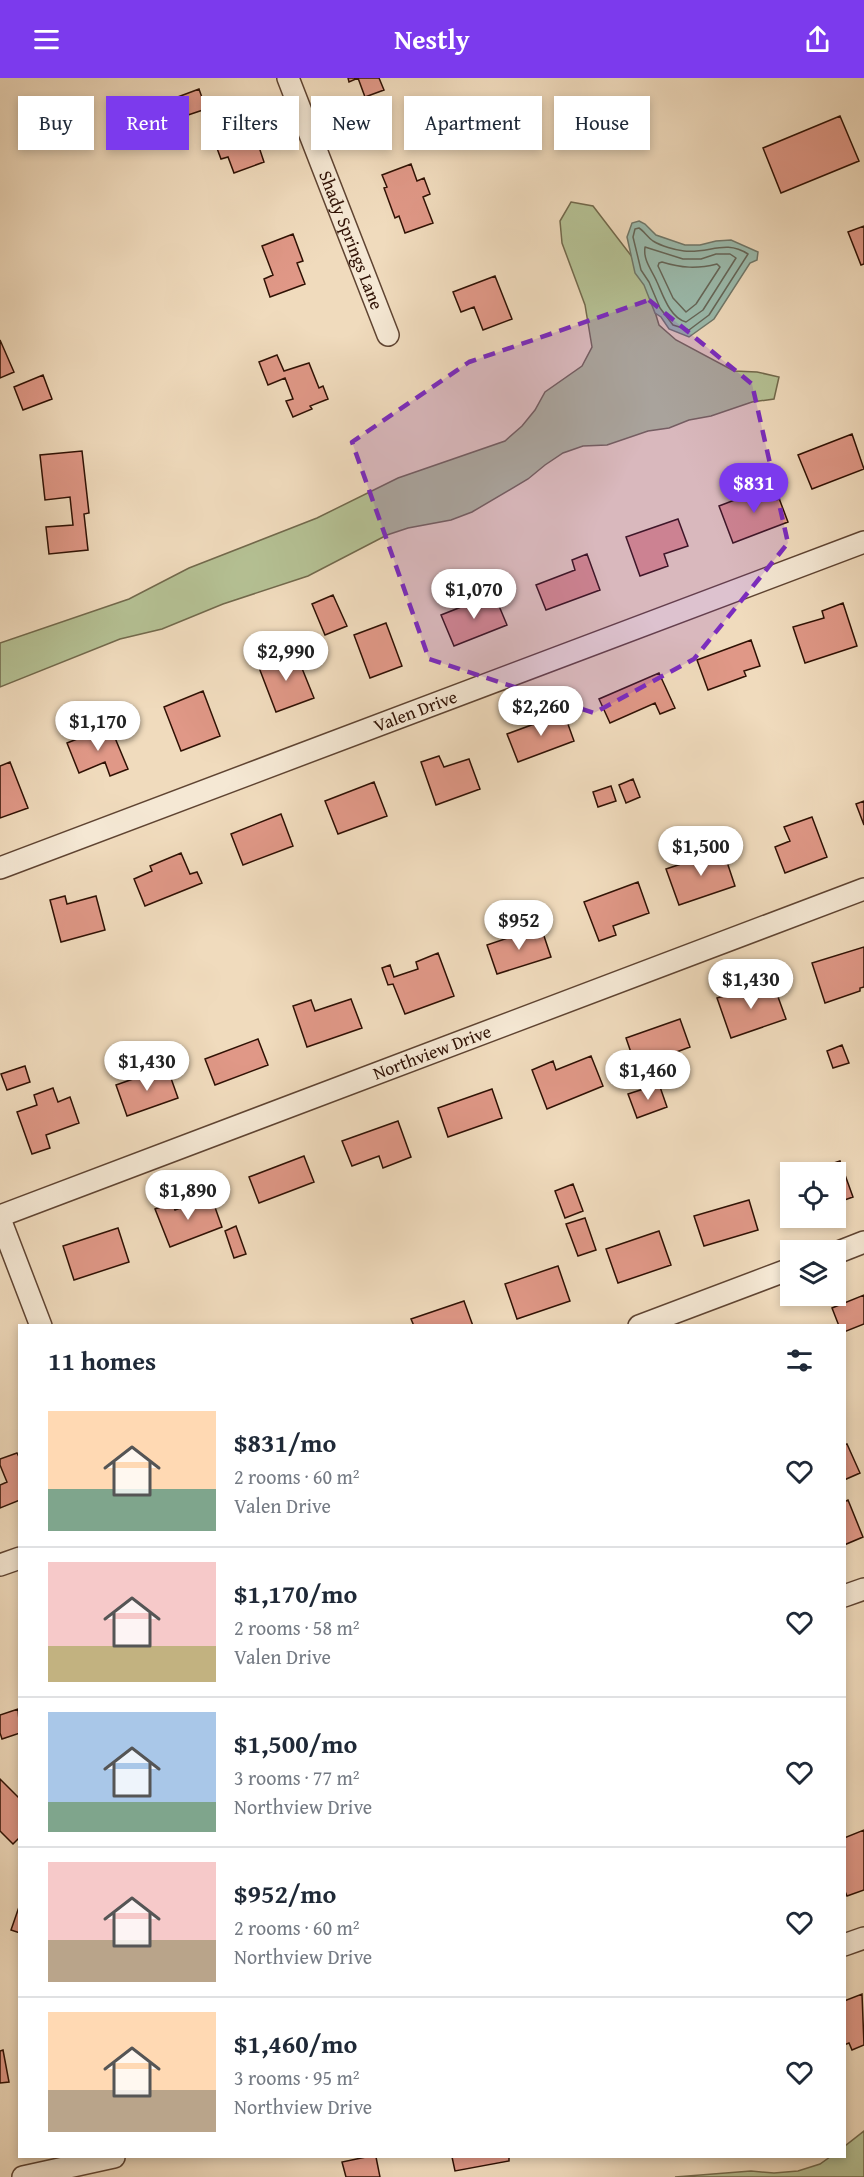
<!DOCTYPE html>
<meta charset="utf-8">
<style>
:root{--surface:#fff;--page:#f6f6f7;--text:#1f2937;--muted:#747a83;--line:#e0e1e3;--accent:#7c3aed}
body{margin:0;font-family:"Gentium Book Plus",serif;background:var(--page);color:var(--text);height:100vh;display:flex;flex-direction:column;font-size:22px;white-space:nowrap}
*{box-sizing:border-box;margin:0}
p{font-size:20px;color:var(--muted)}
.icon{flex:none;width:33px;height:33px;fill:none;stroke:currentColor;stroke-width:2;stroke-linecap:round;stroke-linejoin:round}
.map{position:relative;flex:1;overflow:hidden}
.side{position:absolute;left:18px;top:1246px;width:828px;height:834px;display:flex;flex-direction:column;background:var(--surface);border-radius:0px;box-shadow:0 3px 9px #0003}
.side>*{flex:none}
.hud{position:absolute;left:18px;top:18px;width:828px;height:54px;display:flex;gap:12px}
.tools{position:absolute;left:780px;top:1084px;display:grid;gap:12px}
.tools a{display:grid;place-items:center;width:66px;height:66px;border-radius:0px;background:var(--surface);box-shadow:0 3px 9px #0003;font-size:30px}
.price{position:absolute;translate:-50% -51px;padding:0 14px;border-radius:21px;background:#fff;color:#222;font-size:20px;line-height:39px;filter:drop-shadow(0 2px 3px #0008)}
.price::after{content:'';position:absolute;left:50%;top:36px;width:18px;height:14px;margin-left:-9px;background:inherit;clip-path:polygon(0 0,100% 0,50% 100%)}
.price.on{background:var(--accent);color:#fff}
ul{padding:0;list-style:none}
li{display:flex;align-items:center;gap:18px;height:150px;padding:0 30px}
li+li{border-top:2px solid var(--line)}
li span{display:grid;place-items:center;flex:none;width:168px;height:120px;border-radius:0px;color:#555}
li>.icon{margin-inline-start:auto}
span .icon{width:72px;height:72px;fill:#fffc;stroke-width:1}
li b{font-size:26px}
h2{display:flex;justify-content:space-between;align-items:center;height:72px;padding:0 30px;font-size:26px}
.pill{padding:0 21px;border-radius:0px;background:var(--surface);box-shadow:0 3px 9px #0003;font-size:21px;line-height:54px}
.pill.on{background:var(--accent);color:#fff}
header{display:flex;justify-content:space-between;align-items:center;height:78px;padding:0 30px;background:var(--accent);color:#fff;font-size:27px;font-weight:700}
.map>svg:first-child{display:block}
.green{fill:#b5c194;stroke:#72694c;stroke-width:1.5}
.water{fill:#9bbbad;stroke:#707769;stroke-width:1.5}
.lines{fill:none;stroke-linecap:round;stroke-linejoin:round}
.shore{stroke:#656658;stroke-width:1.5}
.building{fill:#e09887;stroke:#2f1104;stroke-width:1.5}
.street-casing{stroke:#5f4432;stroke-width:24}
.street{stroke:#f5e8d4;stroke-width:21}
.marked{fill:#7b2cbf;fill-opacity:0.2;stroke:#7b2cbf;stroke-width:4.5;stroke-dasharray:12 8;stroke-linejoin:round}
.labels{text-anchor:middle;stroke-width:5;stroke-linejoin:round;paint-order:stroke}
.street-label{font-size:18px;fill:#2f1104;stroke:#f5e8d4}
</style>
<header><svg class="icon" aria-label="menu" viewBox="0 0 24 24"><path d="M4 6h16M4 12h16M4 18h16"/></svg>Nestly<svg class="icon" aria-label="share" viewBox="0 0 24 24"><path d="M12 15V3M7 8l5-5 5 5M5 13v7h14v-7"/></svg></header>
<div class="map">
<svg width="864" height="2099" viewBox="0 0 864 2099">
<rect width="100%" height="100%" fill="#f0dbbd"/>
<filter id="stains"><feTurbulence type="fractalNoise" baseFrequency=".00333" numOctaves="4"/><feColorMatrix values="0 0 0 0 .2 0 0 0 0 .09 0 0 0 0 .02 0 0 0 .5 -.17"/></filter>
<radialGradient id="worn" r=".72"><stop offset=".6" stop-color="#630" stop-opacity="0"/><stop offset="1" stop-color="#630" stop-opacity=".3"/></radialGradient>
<path class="green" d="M571 124 593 128 636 184 646 204 659 247 676 262 734 293 757 294 779 299 774 321 752 324 711 338 689 342 669 350 648 353 607 367 583 368 563 375 545 387 528 401 472 434 451 442 408 450 387 457 308 498 223 526 162 551 120 561 0 609V565L129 521 189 490 317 440 398 400 505 363 522 348 535 332 545 314 582 288 592 269 585 227 562 165 560 143Z
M864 2053V2099H675L751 2093 774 2095 798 2093 820 2086 830 2079H844L845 2068Z"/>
<path class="water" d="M639 143 645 146 656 157 685 167H700L716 163 731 162 758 174 757 182 750 185 714 241 689 259 669 251 661 239 655 235 644 207 635 195 627 159 632 145Z"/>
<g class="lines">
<path class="shore" d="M639 150C644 153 647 159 653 163 661 168 675 172 684 173 709 176 725 161 748 176L709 237 689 252 673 247 660 230 649 204 641 192 633 159 635 151Z
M645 169 683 181H701L716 176H730L736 180 703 232 686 244C670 240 663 217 657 204 652 192 643 183 645 169Z
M662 184C681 190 697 191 717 186L720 189 696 226 686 234 673 220 658 188 659 185Z"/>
</g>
<path class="building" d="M348 0H379L384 12 365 19 358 0 349 4Z
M199 11 206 31 182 39 175 20Z
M241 28 246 43 250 42 264 84 234 95 228 79 221 81 215 65 222 62 212 38Z
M840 38 859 83 781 115 763 70Z
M411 86 417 103 424 100 430 116 423 119 433 145 405 155 399 138 395 140 384 110 387 109 382 97Z
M864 148V186L861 187 848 154Z
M293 156 303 183 297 185 305 206 270 219 264 201 273 197 262 168Z
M495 198 512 241 483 252 474 229 461 234 453 214Z
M0 262 14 294 0 300Z
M277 277 284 293 309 285 319 310 323 308 328 321 310 328 312 331 293 339 286 323 293 321 285 300 268 307 259 284Z
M43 297 52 321 23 332 14 309Z
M852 356 864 391 812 411 798 377Z
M82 373 89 435 84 436 88 472 49 476 46 449 73 447 70 419 45 422 40 377Z
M774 407 788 444 733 465 719 428Z
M678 441 688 468 664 476 668 488 640 498 626 459Z
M587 476 600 512 546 532 536 507 575 492 572 482Z
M494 516 507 547 454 568 441 537Z
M333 517 347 548 325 557 312 526Z
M843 525 857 568 805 585 793 549 824 540 822 533Z
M386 545 402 588 370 600 354 557Z
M751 562 760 588 744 593 746 598 708 612 697 582Z
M295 573 314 620 276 634 258 587Z
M659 595 675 630 660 636 655 625 610 645 599 621Z
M203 613 220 658 181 673 164 629Z
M564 635 574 663 518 684 507 656Z
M110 648 128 691 110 698 105 684 79 695 67 665Z
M439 678 444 689 469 681 480 711 436 727 421 684Z
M10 684 28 730 0 740V688Z
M633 701 640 719 626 725 619 707Z
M374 704 387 738 338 756 325 723Z
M611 708 616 723 598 729 593 714Z
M864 723V747L856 726Z
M281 736 293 768 243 787 231 756Z
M812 739 827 779 785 795 775 769 790 763 784 749Z
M723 772 735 808 679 827 666 791Z
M181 775 190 796 197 794 202 805 145 828 134 801 152 793 150 788Z
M638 804 649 835 613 848 616 857 599 863 584 824Z
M65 818 67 826 96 818 105 852 61 864 50 822Z
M541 849 551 879 497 896 487 867Z
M864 869V909L860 910V913L825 925 812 885Z
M438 875 454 918 405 936 393 906 388 907 382 890 390 887 394 899 418 891 416 884Z
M773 905 786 941 731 960 717 920 734 915 735 918Z
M351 921 362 950 307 969 293 928 311 922 315 933Z
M680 941 690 969 636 989 626 960Z
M258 961 268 987 215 1007 205 981Z
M842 967 849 985 833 990 827 973Z
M591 978 603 1008 547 1031 532 992 553 983 556 992Z
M25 988 30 1004 7 1012 1 996Z
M167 989 178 1020 127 1038 116 1007Z
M659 1006 667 1029 637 1040 628 1016Z
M53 1010 58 1024 70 1019 79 1045 46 1057 50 1070 32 1076 17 1034 37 1027 34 1017Z
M492 1011 502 1040 448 1059 438 1030Z
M398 1043 411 1079 383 1090 379 1078 352 1088 342 1063Z
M304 1078 314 1104 259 1125 249 1099Z
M840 1083 853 1119 836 1125V1095H804Z
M573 1106 583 1133 565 1140 555 1113Z
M211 1118 222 1149 170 1169 155 1131 172 1125 175 1132Z
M749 1122 758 1152 704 1168 694 1138Z
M585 1140 596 1172 578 1178 566 1146Z
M236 1148 246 1176 234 1180 225 1153Z
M118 1150 129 1184 74 1202 63 1168Z
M659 1153 671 1187 618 1205 606 1171Z
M558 1188 570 1223 517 1241 505 1206Z
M864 1217V1246L844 1254V1248H839L832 1230Z
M464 1223 473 1248H414L411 1241Z
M847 1366 860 1395 844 1402V1367Z
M17 1375 20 1381V1422L0 1430V1407L7 1404 0 1387V1381Z
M848 1422 863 1459 844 1467V1424Z
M18 1631 20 1655 2 1661 0 1655V1637Z
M0 1701 20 1721V1759L13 1766 0 1753Z
M864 1752V1812L847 1818 844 1811V1760Z
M20 1826V1855L11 1852Z
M862 1916 864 1967 852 1972 849 1965 844 1967V1923Z
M3 1972 9 2004 0 2005V1973Z
M366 2079H376L380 2099H346L342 2084Z
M452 2079H509V2083L455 2093Z"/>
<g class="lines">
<defs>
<g id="street">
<path id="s1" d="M288 0 388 257"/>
<path id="s2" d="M0 790 864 464"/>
<path id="s3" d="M0 1138 864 811"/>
<path d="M0 1141 41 1248"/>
<path d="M836 1175 864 1164"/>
<path d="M639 1248 790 1191"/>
<path d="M0 1487 20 1480"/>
<path d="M844 1518 864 1511"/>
<path d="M844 1867 864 1860"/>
<path d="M23 2099 114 2079"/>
</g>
</defs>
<use href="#street" class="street-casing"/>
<use href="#street" class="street"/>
</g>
<path class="marked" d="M649 222 752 306 788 465 694 581 594 635 429 581 352 364 469 284Z"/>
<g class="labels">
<g class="street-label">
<text dy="6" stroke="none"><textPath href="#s1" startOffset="174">Shady Springs Lane</textPath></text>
<text dy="6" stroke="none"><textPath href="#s2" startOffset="444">Valen Drive</textPath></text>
<text dy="6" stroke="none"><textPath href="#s3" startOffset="462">Northview Drive</textPath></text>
</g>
</g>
<rect width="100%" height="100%" filter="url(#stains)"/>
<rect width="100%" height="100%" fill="url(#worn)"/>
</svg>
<div class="tools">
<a><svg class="icon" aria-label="locate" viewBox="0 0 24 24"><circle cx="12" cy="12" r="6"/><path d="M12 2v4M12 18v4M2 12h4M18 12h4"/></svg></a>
<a><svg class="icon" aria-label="layers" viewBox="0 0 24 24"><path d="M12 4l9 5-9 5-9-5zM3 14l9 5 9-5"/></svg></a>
</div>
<b class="price on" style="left:754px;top:436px">$831</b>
<b class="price" style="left:474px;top:542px">$1,070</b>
<b class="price" style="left:286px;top:604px">$2,990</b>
<b class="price" style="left:541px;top:659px">$2,260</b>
<b class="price" style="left:98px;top:674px">$1,170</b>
<b class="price" style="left:701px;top:799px">$1,500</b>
<b class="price" style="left:519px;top:873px">$952</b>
<b class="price" style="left:751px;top:932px">$1,430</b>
<b class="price" style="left:147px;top:1014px">$1,430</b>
<b class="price" style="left:648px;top:1023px">$1,460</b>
<b class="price" style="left:188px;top:1143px">$1,890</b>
<div class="hud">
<a class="pill">Buy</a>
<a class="pill on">Rent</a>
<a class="pill">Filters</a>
<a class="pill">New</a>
<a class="pill">Apartment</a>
<a class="pill">House</a>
</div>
<section class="side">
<h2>11 homes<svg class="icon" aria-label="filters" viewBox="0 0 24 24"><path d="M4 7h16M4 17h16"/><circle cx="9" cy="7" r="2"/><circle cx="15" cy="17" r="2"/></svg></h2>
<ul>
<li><span style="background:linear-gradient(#ffd9b3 65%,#7fa58c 0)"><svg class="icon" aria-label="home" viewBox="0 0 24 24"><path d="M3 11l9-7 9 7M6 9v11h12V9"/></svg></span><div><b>$831/mo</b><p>2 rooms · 60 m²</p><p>Valen Drive</p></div><svg class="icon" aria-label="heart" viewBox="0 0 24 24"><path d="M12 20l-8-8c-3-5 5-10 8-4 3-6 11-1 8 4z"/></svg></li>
<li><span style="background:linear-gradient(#f6c9c9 70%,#c2b280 0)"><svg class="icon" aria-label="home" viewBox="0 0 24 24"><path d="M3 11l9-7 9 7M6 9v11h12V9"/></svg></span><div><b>$1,170/mo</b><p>2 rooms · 58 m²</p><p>Valen Drive</p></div><svg class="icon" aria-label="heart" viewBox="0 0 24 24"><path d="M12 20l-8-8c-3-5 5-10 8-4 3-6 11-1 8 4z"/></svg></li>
<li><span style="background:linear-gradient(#a9c7e8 75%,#7fa58c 0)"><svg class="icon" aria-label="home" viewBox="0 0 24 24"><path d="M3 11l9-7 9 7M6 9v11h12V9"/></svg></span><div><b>$1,500/mo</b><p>3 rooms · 77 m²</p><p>Northview Drive</p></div><svg class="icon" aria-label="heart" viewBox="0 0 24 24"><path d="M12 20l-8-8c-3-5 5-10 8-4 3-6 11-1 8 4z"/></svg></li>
<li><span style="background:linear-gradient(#f6c9c9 65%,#b9a48a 0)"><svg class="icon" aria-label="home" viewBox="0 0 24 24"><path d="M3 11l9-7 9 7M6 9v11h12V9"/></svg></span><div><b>$952/mo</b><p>2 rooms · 60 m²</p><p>Northview Drive</p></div><svg class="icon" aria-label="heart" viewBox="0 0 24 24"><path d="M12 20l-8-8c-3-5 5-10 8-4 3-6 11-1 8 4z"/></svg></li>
<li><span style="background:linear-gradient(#ffd9b3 65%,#b9a48a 0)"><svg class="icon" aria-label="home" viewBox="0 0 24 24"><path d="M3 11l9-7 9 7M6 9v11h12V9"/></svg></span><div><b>$1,460/mo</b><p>3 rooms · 95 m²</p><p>Northview Drive</p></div><svg class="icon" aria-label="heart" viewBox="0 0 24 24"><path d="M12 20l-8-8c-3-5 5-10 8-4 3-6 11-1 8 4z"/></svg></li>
</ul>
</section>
</div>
